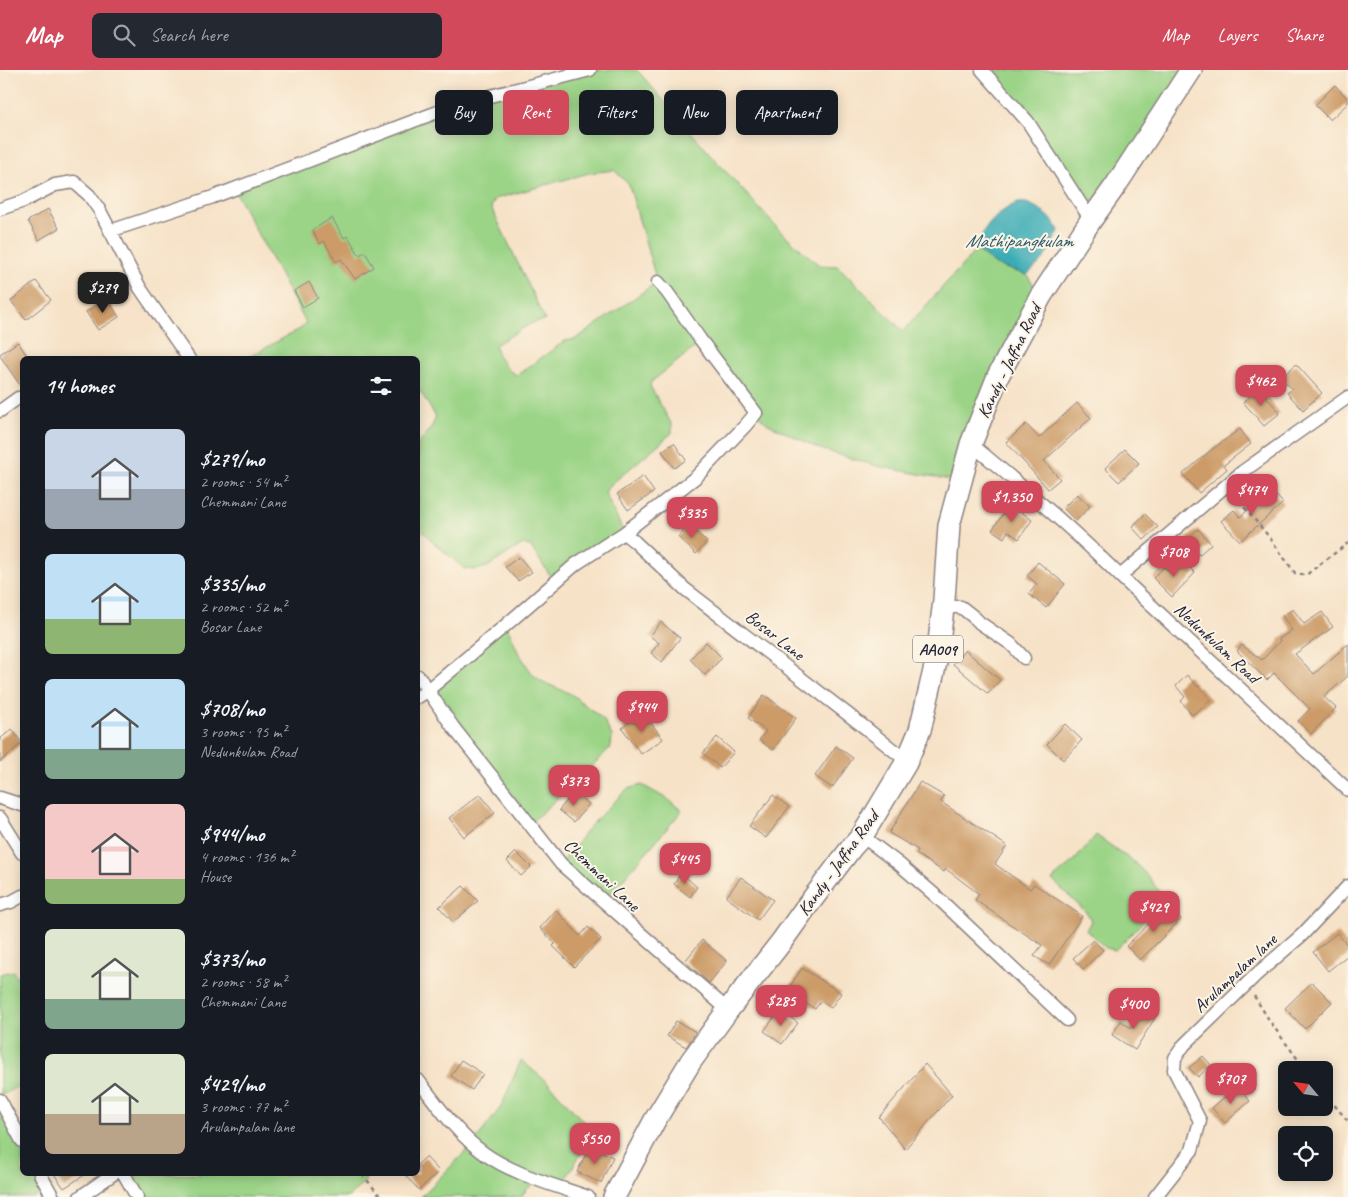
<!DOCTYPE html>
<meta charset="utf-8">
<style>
:root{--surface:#171b24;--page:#242831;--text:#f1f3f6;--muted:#9ea1a6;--accent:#d1495b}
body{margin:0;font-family:Caveat,sans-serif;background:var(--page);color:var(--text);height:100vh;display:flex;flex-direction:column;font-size:19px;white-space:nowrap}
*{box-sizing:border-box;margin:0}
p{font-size:16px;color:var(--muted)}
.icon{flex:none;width:28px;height:28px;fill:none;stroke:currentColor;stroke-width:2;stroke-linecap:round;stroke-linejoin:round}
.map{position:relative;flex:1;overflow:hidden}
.panel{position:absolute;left:20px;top:286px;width:400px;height:820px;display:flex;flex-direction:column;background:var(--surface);border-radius:8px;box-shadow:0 2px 12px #0003}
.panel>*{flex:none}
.hud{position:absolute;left:435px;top:20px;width:475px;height:45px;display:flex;gap:10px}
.needle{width:32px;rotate:299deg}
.buttons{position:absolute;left:1278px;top:991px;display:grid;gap:10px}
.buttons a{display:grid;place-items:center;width:55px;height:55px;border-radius:8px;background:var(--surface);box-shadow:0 2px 12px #0003;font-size:25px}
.price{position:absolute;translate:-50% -42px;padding:0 11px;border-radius:10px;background:var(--accent);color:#fff;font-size:16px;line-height:32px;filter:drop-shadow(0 1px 2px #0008)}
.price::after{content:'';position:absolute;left:50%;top:30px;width:15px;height:11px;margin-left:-8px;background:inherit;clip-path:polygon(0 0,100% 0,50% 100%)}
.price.current{background:#222;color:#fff}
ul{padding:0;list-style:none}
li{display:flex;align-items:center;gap:15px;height:125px;padding:0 25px}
li span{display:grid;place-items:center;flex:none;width:140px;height:100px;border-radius:8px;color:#555}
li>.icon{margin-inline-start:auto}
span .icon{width:60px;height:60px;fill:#fffc;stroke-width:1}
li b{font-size:21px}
h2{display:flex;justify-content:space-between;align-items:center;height:60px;padding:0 25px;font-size:21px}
.chip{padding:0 18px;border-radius:8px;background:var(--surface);box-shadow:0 2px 12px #0003;font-size:18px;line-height:45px}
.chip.current{background:var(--accent);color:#fff}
header{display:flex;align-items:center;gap:30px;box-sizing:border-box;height:70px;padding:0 25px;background:var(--accent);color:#fff}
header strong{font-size:24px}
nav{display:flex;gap:28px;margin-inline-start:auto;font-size:18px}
.search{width:350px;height:45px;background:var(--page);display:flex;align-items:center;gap:12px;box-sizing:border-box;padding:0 18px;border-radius:8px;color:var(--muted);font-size:19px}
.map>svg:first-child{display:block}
.green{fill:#9bd487;stroke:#5e7b61;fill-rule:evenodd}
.water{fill:#3bacb5;stroke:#2e6778}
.building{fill:#cc9b68}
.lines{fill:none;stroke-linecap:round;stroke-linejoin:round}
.minor-casing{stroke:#8c8281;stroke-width:15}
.trunk-casing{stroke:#8c8281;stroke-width:24}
.path{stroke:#8c8281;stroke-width:2.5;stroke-dasharray:4 4;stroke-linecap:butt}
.minor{stroke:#fff;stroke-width:12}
.trunk{stroke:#fff;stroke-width:21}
.labels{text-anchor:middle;stroke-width:4;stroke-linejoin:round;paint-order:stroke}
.shield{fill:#fcf5e5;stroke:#63616e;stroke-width:1}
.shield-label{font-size:16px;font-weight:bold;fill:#22223b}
.street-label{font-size:18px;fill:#22223b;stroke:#fcf5e5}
.water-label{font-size:19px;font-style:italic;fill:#2c596c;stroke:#fcf5e5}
</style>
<header>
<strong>Map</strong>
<div class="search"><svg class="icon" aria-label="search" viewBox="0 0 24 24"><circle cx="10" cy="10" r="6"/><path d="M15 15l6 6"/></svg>Search here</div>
<nav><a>Map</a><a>Layers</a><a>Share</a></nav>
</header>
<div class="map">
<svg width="1348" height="1127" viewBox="0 0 1348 1127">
<rect width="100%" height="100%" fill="#fcf5e5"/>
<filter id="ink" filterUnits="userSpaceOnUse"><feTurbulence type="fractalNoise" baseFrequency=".02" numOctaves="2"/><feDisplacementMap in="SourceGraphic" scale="10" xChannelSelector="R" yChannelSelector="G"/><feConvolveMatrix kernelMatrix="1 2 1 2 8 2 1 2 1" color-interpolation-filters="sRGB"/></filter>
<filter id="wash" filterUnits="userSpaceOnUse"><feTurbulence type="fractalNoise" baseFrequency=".0096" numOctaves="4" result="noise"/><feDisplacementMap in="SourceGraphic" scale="20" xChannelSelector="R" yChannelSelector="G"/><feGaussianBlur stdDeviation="1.12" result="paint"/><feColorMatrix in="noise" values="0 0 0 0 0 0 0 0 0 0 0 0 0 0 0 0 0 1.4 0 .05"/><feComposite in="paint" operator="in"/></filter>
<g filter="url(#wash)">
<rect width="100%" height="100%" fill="#f6e2c7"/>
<path class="green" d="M590 0H637L710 84 779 160 819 195 838 196 903 261 976 180 996 195 1027 205 1041 226 961 412 877 396 820 379 768 354 756 343 702 272 651 312 650 316 672 355V363L608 417 605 423 624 463 555 513 531 477 523 474 487 497 475 500 465 499 434 473 418 456V374L430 360 436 347 420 321 418 322V289H245L300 259 306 253 234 120 456 35ZM614 100 629 115 657 212 576 269 565 271 517 305C507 302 496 285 495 275L532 253 545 250 491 137 495 129 589 103Z
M982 0H1191L1091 150 1028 52Z
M506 555 511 564 518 582 533 605 545 613 571 624 603 649 612 666 611 677 581 707 529 754 427 621Z
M642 715 669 730 682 741 603 832 561 794 591 755 627 719Z
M1096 765 1135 793 1148 806 1165 830 1115 880 1106 878 1086 860 1091 851 1088 844 1052 810 1074 791Z
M13 901 22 915V1014L4 1024H0V904Z
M521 990 549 1014 582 1050 599 1064 587 1073 561 1117 538 1109 526 1120 521 1127H421L473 1074 501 1037Z
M0 1030 22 1071V1104H40L46 1114 41 1122 35 1127H0Z
M124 1104H362L366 1110 349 1127H137Z"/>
<path class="water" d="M1018 133C1021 133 1023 132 1026 133 1038 136 1056 150 1059 161L1043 190 1027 205 996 195 976 180C980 161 999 139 1018 133Z"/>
<g id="blocks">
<path class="building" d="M1335 15 1348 29V33L1330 50 1315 35Z
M48 139 59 158 39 170 28 151Z
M332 148 344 168 348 166 359 185 365 182 374 197 355 209 341 189 336 192 324 171 320 174 312 160Z
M36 211 51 230 26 250 11 231Z
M309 212 318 228 303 237 294 221Z
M107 228 119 247 98 260 86 242Z
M18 272 29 289H22V318L0 286V284Z
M1296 294 1322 323 1303 340 1287 323 1292 319 1281 308Z
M1259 318 1280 343 1264 356 1243 332Z
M1077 333 1091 348 1044 391 1060 409 1048 419 1006 372 1026 354 1039 368Z
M1240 359 1251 374 1224 395 1227 399 1199 423 1183 404 1211 380Z
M674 373 686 390 674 398 662 381Z
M1125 379 1139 393 1119 412 1105 398Z
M643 406 654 422 628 440 617 424Z
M1271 420 1283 433 1240 471 1221 451 1234 440 1240 447Z
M1077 424 1090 436 1076 451 1063 438Z
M1010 434 1032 450 1019 469 1008 461 1004 468 992 460Z
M1145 444 1158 457 1144 470 1132 457Z
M689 455 707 472 696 484 678 467Z
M1198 459 1211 474 1199 485 1186 470Z
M519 487 532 502 518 511 505 497Z
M1182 491 1195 503 1172 527 1153 508 1164 497 1170 503Z
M1038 492 1065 514 1046 538 1029 524 1037 514 1027 506Z
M1293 539 1304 554 1322 542 1333 557 1295 584 1314 604 1348 574V606L1324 627 1336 638 1311 664 1298 651 1310 639 1274 603 1267 610 1237 581 1242 575 1262 590 1280 571 1279 569 1292 560 1282 546Z
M661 552 680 568 662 592 651 583 659 573 650 566Z
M706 572 722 588 705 605 690 589Z
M965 580 1000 610 988 624 953 594Z
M1187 605 1198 617 1199 616 1211 630 1192 645 1181 631 1185 627 1176 616Z
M764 625 796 648 773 680 759 670 766 661 748 648Z
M643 642 663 669 641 684 622 658Z
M1065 654 1082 670 1063 690 1047 674Z
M12 659 22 673 0 692V669Z
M717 667 734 682 720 698 703 683Z
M836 676 853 688 832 718 815 706Z
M920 712 944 726 941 732 1007 776 995 794 1030 819 1034 814 1082 846 1049 895 1034 886 1042 875 1007 852 975 830 979 824 946 799 944 802 916 784 918 780 889 763Z
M574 722 589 734 574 752 559 740Z
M480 724 495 743 464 767 449 748Z
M773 725 789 737 766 768 749 756Z
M516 782 531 797 521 806 507 791Z
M681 803 697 817 690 827 674 814Z
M741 807 773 830 758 850 726 827Z
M463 816 478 831 453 852 439 837Z
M1168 835 1181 849 1140 890 1126 876Z
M556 840 580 866 588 857 601 869 574 897 553 876 555 874 540 858Z
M1337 863 1348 876V885L1328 901 1313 882Z
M702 870 727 891 709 913 685 891Z
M1093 870 1103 880 1083 899 1073 888Z
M802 898 841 923 831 938 821 931 815 939 787 921Z
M1312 912 1332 932 1305 959 1285 938Z
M780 940 798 953 782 974 764 961Z
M1142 940 1155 948 1135 980 1112 965 1121 951 1131 958Z
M676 951 696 962 686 977 667 966Z
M1203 986 1211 995 1198 1007 1189 998Z
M461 990 483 1004 472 1020 451 1006Z
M925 994 952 1025 905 1079 879 1047Z
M1237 1016 1250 1031 1225 1053 1212 1038Z
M590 1076 613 1087 601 1113 577 1102Z
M426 1087 439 1101 419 1120 404 1104H418V1094Z
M54 1104H86L64 1118Z"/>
</g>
</g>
<g filter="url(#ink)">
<use href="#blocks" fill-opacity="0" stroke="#8c8281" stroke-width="1"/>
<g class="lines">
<defs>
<path id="minor" d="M982 0 1028 52 1091 150
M0 139 24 131 55 115 74 112 89 125 100 141 140 218 189 289
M110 161 213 127 456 35 590 0
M0 341 18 328H22
M971 374C1022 416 1073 459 1120 506L1348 720
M624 463 635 472 685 519 863 656 907 691
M1120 506 1242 402 1348 327
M943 537H961L975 548 980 553 1011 574 1024 588
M418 606 453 657 561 794 728 940
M418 627 427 621 506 555 576 494 624 463 696 407 745 356 756 343 700 269 667 222 658 212
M0 728 22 735
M0 748 22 783
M862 766 899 794 937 827 1067 950
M0 835 11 832 22 826
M418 1010C438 1036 458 1065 485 1084 515 1105 554 1115 588 1127
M0 1030 22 1071
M40 1104 53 1127
M124 1104 137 1127
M80 1127 113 1104
M1155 1127 1192 1080 1200 1051 1174 1000 1175 988 1184 975 1257 904 1302 865 1348 816"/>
<path id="trunk" d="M614 1127 655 1050 691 991 728 940 782 871 804 840 852 777 862 766 906 693 920 660 937 588 944 530 949 455 971 374 998 306 1041 226 1091 150 1116 115 1191 0"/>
</defs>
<use href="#minor" class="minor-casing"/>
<use href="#trunk" class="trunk-casing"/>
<path class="path" d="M1234 425 1270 468 1295 503 1306 505 1348 473
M1254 926 1273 956 1306 1000
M1324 1023 1348 1051
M362 1104 381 1127"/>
<use href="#minor" class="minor"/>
<use href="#trunk" class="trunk"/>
</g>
</g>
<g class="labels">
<rect class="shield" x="913" y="565.5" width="50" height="27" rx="4"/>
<g class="shield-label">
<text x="938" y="585">AA009</text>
</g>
<g class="street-label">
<text transform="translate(1009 291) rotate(-64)" y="6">Kandy - Jaffna Road</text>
<text transform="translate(775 565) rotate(38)" y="6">Bosar Lane</text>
<text transform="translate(1217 573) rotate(43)" y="6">Nedunkulam Road</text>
<text transform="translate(838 793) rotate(-54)" y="6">Kandy - Jaffna Road</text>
<text transform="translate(602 805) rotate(43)" y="6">Chemmani Lane</text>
<text transform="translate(1235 903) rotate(-43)" y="6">Arulampalam lane</text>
</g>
<g class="water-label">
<text x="1019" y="177">Mathipangkulam</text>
</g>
</g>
</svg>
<div class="buttons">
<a><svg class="needle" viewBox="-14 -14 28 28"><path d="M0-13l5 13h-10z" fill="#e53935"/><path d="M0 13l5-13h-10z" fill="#9ea1a6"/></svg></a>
<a><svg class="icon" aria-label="locate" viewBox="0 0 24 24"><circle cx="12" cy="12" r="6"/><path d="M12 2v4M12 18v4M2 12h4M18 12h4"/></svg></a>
</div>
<b class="price current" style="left:103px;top:244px">$279</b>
<b class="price" style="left:1261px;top:337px">$462</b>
<b class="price" style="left:1252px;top:446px">$474</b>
<b class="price" style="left:1012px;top:453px">$1,350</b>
<b class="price" style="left:692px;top:469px">$335</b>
<b class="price" style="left:1174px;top:508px">$708</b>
<b class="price" style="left:642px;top:663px">$944</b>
<b class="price" style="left:574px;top:737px">$373</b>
<b class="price" style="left:685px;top:815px">$445</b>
<b class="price" style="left:1154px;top:863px">$429</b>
<b class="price" style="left:781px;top:957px">$285</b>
<b class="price" style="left:1134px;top:960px">$400</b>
<b class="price" style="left:1231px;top:1035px">$707</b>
<b class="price" style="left:595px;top:1095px">$550</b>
<div class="hud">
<a class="chip">Buy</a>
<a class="chip current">Rent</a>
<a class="chip">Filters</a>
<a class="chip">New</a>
<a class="chip">Apartment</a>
</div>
<section class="panel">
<h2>14 homes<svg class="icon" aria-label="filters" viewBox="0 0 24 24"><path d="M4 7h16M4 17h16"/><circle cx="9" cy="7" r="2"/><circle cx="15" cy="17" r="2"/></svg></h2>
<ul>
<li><span style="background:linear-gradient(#c9d6e8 60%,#9aa5b1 0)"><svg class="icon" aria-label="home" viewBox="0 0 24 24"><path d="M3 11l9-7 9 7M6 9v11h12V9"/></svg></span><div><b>$279/mo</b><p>2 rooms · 54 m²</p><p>Chemmani Lane</p></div></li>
<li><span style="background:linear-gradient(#bfe0f5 65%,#8fb573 0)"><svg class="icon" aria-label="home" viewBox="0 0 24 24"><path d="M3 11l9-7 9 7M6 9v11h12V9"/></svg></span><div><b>$335/mo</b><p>2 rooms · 52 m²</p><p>Bosar Lane</p></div></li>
<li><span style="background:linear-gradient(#bfe0f5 70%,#7fa58c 0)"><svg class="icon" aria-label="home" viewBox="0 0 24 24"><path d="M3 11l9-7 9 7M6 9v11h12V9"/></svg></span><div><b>$708/mo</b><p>3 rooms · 95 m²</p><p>Nedunkulam Road</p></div></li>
<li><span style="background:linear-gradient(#f6c9c9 75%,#8fb573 0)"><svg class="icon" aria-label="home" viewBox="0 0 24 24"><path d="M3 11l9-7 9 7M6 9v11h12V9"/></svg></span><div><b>$944/mo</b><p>4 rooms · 136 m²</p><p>House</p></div></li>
<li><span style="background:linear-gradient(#dfe7d0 70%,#7fa58c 0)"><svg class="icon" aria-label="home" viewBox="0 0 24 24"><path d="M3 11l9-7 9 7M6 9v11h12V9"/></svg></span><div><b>$373/mo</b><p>2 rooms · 58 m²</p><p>Chemmani Lane</p></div></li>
<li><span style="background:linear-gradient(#dfe7d0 60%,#b9a48a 0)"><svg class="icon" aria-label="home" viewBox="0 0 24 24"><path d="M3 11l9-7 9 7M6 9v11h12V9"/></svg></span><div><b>$429/mo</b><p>3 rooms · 77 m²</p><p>Arulampalam lane</p></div></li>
</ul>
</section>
</div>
